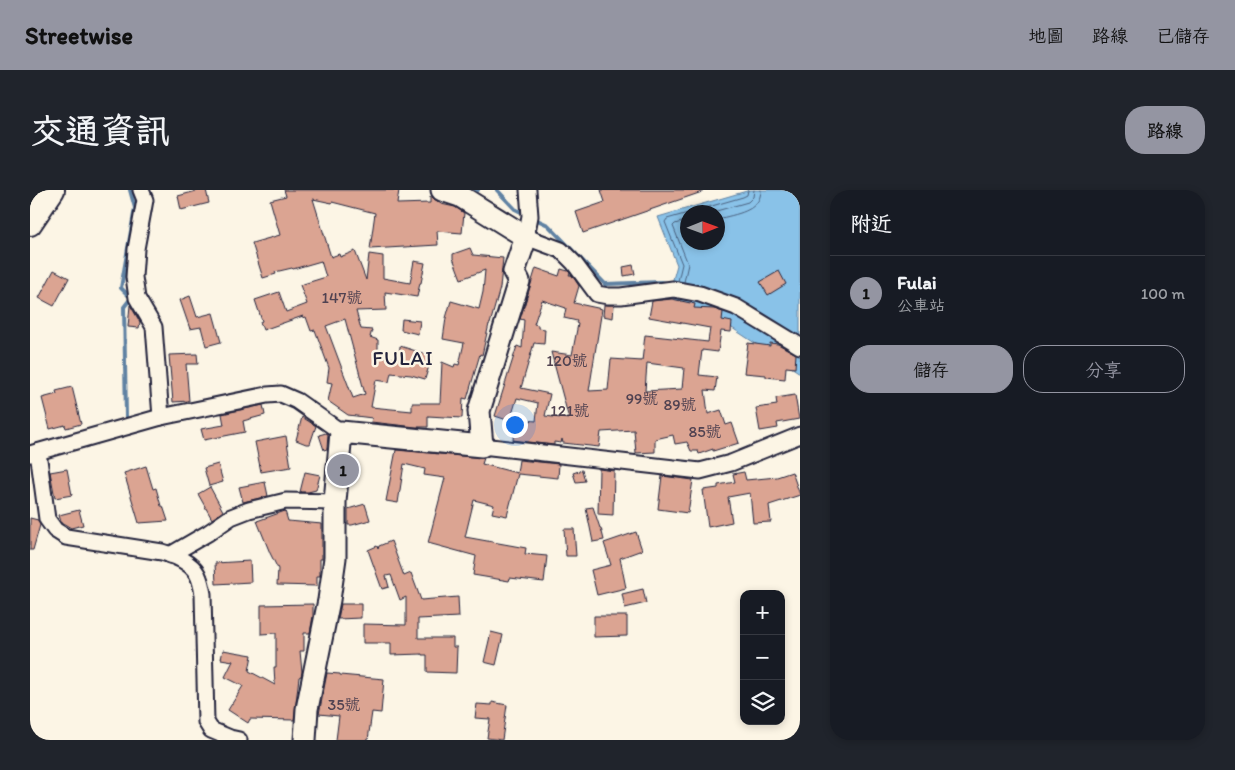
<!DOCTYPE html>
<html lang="zh-TW">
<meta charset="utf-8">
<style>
body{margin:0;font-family:Itim,"LXGW WenKai TC",sans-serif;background:#20242c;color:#f1f3f6}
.controls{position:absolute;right:15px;bottom:15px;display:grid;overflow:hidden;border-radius:10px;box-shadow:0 2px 8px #0003}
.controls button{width:45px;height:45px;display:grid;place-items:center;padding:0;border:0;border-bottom:1px solid #363941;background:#171b24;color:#f1f3f6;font:25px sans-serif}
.compass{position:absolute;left:650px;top:15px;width:45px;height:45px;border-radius:50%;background:#171b24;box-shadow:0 2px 8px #0003;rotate:89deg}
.you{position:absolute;left:484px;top:234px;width:18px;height:18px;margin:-12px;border:4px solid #fff;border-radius:50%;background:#1a73e8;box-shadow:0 0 0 8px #1a73e833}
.badge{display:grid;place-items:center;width:32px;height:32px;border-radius:50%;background:#9495a2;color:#111;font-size:16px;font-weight:700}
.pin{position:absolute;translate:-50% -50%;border:2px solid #fff;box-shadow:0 1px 5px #0006}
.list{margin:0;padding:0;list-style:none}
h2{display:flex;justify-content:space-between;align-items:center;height:65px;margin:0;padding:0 20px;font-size:21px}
h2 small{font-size:16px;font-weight:400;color:#9ea1a6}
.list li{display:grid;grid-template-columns:32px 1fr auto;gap:15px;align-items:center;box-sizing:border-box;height:75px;padding:0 20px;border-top:1px solid #363941}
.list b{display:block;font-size:19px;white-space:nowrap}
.list p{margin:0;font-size:16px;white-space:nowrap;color:#9ea1a6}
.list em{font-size:16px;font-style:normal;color:#9ea1a6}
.actions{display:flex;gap:10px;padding:15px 20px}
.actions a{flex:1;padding:11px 0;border:1px solid #9495a2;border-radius:20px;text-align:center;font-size:18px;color:#9495a2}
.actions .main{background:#9495a2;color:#111}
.icon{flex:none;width:28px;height:28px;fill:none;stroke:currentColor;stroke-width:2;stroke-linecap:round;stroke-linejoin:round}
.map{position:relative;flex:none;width:770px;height:550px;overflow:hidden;border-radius:20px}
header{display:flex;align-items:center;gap:30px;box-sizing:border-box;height:70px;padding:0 25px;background:#9495a2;color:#111}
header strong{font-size:24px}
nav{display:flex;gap:28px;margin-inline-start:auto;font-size:18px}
.intro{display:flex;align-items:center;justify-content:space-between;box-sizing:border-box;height:120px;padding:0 30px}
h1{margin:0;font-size:35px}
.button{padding:12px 22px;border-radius:20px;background:#9495a2;color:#111;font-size:18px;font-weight:700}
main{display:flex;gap:30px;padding:0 30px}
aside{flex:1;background:#171b24;border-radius:20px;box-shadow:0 2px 8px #0003}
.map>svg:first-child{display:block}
.water{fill:#89c2e8;stroke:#6082a3;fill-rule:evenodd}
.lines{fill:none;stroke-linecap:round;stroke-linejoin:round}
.shore{stroke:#4b6280;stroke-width:1}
.stream{stroke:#6082a3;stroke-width:4}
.building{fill:#dba492;stroke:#22223b;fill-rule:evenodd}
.street-casing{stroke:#22223b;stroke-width:19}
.secondary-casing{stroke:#22223b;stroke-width:25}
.primary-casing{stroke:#22223b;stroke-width:26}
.street{stroke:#fcf5e5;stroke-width:15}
.secondary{stroke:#fcf5e5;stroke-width:21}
.primary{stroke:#fcf5e5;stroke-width:22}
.labels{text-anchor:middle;stroke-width:5;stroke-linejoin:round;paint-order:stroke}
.number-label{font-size:16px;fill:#504251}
.quarter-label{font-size:21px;letter-spacing:1px;fill:#22223b;stroke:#fcf5e5}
</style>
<header>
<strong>Streetwise</strong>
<nav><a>地圖</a><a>路線</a><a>已儲存</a></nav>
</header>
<div class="intro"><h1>交通資訊</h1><a class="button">路線</a></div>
<main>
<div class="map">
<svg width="770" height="550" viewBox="0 0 770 550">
<rect width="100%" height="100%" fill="#fcf5e5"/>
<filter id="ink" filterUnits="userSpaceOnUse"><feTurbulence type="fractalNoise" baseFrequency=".02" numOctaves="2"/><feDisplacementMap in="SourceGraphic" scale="10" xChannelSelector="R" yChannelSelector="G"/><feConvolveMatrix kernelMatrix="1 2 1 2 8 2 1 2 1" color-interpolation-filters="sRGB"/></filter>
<g filter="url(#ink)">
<path class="water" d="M720 0H770V183L696 134 635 118 647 75 628 27ZM658 22H688V52H658Z"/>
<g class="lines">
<g class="shore">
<path d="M661 22 713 7 717 5 718 0"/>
<path d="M683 22 718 12 723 7 724 0"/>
<path d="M688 29C705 24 731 22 731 0"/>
<path d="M648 91 652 74 635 32 637 29 658 23"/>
<path d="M654 92 658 74 643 36 645 34 658 30"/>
</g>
<g class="stream">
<path d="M467 0 485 19 495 24"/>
<path d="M440 3 448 0"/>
<path d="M503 28 518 35 575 94 631 92 637 93"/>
<path d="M96 227 94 117 101 108 91 98 105 18 100 0"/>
</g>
</g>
<g class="building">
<path d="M170 0H176L179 13 151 20 148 6Z"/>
<path d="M254 0H369L367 14 400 13V7H402L411 14 425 17 434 23 432 43 407 41 408 55 340 59 345 23 302 12V13L283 9 301 67 309 64 310 67 325 61 336 90 339 64 353 66V88L380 93 384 71 395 73 391 93H390L387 107 355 102 356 120 326 121 331 139 342 140 340 147 348 150V166L369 169 370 156 402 166 395 189 381 185 361 183 359 192 346 190 341 217 382 221V213H410L412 172 424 177 425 174 429 175 434 153 413 149 416 128 421 111 449 119 453 102 455 80 431 89 423 68V64L440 58 443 65 473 68 470 98 460 134H459L452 165 450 164 437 209 433 208 432 228 398 226V237H386L341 232 342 228 318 225 298 211 302 193 297 192 299 178 285 140 281 141 276 127 273 128V126L233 140 230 132 232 131 225 110 249 102 256 122 277 114 270 95 296 87 291 71 263 79 262 78 245 82 246 84 233 88 222 53 250 45 240 10 256 6ZM315 129 335 204 323 208 296 136Z"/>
<path d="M571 0H672V2L553 43 546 22 575 12Z"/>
<path d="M603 75 605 84 594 86 593 77Z"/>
<path d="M506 78 529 86 531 79 538 81 540 83 539 85H542L549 96 544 113 572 119 559 201 578 200 581 169 612 171 615 145 678 152 680 138 619 127 622 111 642 109 665 114 664 118 684 119 693 122 692 130 702 132 701 142 691 141 688 162 672 160 669 185 687 187 685 201 675 200 678 224 691 220 696 235 702 233 709 253 683 261V259L669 264 668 261H661L657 252 645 254 643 245 625 249V262L606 263 604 240 571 242 569 257 533 253 532 249 531 253 524 252V255L483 250 485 229 506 231 508 213 487 208 480 231 465 226 487 156 492 158 494 130 490 129ZM512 110 536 118 534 128 547 131 546 133 548 134 542 165 521 162 539 229 515 226 520 204 491 198 504 153 514 154 515 139 508 138V135L504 134ZM617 173 654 178 652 199 615 201Z"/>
<path d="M24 80 39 88 24 116 9 108Z"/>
<path d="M749 81 756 94 738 105 730 92Z"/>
<path d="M160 106 167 127 183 123 191 152 176 156 171 137 160 139 150 110Z"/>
<path d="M100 115 110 132 109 138 98 137Z"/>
<path d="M574 115H584L583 128 573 126Z"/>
<path d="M372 129 390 131 388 144 371 140Z"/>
<path d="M718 153 740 156V153L748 154 766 164 765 178 756 177 755 189 736 187V185L714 183Z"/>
<path d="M167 164 168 174H156L159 211 143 212 139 165Z"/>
<path d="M42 197 51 234 36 238 35 235 20 239 12 208 27 204 26 201Z"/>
<path d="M765 205 769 229 747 233 748 238 730 241 726 218 747 215 746 208Z"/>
<path d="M233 215 235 225 213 231 215 242 174 250 171 239 194 235 192 224Z"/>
<path d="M272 227 286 236 280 254H276L266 250Z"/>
<path d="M296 243 298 244 297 259 294 260 289 245Z"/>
<path d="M256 246 261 277 231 282 225 252Z"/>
<path d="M366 260 454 268 452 274 487 283 489 270 529 274 528 288 488 284 477 326 462 323 464 315 444 310 435 347 496 358 495 364 517 366 514 392 480 388 479 391 443 385 446 366 398 353 415 288 394 285 395 279 374 274 368 313 356 311Z"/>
<path d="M188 274 193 292 179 296 174 278Z"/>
<path d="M116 276 123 299 126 298 131 316H133L138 331 109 333 94 283Z"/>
<path d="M37 279 42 305 25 308 20 282Z"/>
<path d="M569 279 584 281 583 325 568 324Z"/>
<path d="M552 280 555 291 546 292 543 283Z"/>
<path d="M275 282 290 285 286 300 278 302H270Z"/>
<path d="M714 282 716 290 747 287 762 282 770 305 739 315 741 332 723 333 720 303 698 307 702 332 678 337 673 300 688 298V295L705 292 703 284Z"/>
<path d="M632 286 663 290 658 323 628 319Z"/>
<path d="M235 292 238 306 213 312 209 297Z"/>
<path d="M180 297 193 321 182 329 168 304Z"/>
<path d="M335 314 340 330 322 335H318V319Z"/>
<path d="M563 317 570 338H571L574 350 563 352 556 318Z"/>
<path d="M49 320 53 335 41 338 31 332 29 325Z"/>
<path d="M255 321 258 331 292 334V369H290V386H287V396L247 395 248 379 240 363 227 331Z"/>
<path d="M0 328 8 330 10 335 3 360H0Z"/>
<path d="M534 339H544L546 366H536Z"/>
<path d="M606 342 612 360 590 368 596 398 567 405 561 380 581 375 574 353Z"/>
<path d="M361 351 374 386 381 383 391 410 428 407 429 427 388 429V448H423V457H427L426 483 397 482V465H392V464L361 465V453H333V434L376 435V407L370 410 361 385 356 386 359 397 352 399 338 360 347 356 348 359 349 356Z"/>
<path d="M220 371 221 392 186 394 185 373Z"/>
<path d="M613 399 616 413 595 418 592 404Z"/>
<path d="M283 414V426L280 443H274V461H270L272 482 271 486 269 487 264 530 220 529 218 533 198 520 213 496 195 487 203 471 191 469 193 460 222 465 219 481 245 495 244 477H246V443L231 444V415Z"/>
<path d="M311 414H331V428L308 429Z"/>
<path d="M564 426H597V446L564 447Z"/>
<path d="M461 442 473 445 466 475 454 472Z"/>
<path d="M297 483 310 484V485L354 489 351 523 342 522 338 550H306L309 526 289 524Z"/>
<path d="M462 512 477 515 472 550 457 548 460 529 445 528 447 514 462 515Z"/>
</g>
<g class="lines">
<defs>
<g id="street">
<path d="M111 0 115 10 106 59 104 87 107 108 124 137 131 227"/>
<path d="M498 0 500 26 496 47 531 60 544 73 567 104 578 106H591L643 99 670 104 706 117 770 156"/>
<path d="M452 256 670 281 701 273 770 245"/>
<path d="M8 262 17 329 25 340 36 347 132 362C146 366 164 373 169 388 171 393 172 399 173 404L176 532 181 540 200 548 209 550"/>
<path d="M0 264 131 227 237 205 251 204 267 211 311 242"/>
<path d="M140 365 178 343 201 327 219 320 256 311 305 312"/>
</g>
<path id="secondary" d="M275 550 277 519 299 410 305 368V312L311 242 452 256 449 221 489 91 484 82 496 47 430 6 412 0"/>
<path id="primary" d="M0 34 23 0"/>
</defs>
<use href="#street" class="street-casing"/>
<use href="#secondary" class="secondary-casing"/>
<use href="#primary" class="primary-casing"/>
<use href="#street" class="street"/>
<use href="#secondary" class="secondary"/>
<use href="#primary" class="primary"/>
</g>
</g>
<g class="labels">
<g class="number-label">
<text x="312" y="113">147號</text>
<text x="537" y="176">120號</text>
<text x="612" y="214">99號</text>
<text x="650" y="220">89號</text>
<text x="540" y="226">121號</text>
<text x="675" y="247">85號</text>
<text x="314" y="520">35號</text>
</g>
<g class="quarter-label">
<text x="373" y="175">FULAI</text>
</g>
</g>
</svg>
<div class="controls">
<button>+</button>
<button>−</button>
<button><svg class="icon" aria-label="layers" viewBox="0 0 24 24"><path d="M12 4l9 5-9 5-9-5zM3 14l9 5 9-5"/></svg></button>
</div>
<svg class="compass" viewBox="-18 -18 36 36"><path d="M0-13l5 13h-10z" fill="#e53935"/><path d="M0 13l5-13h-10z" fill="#9ea1a6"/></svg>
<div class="you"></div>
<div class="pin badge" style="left:313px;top:280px">1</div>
</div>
<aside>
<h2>附近<small></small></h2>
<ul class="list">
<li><span class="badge">1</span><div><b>Fulai</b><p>公車站</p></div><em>100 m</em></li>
</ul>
<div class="actions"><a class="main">儲存</a><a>分享</a></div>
</aside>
</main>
